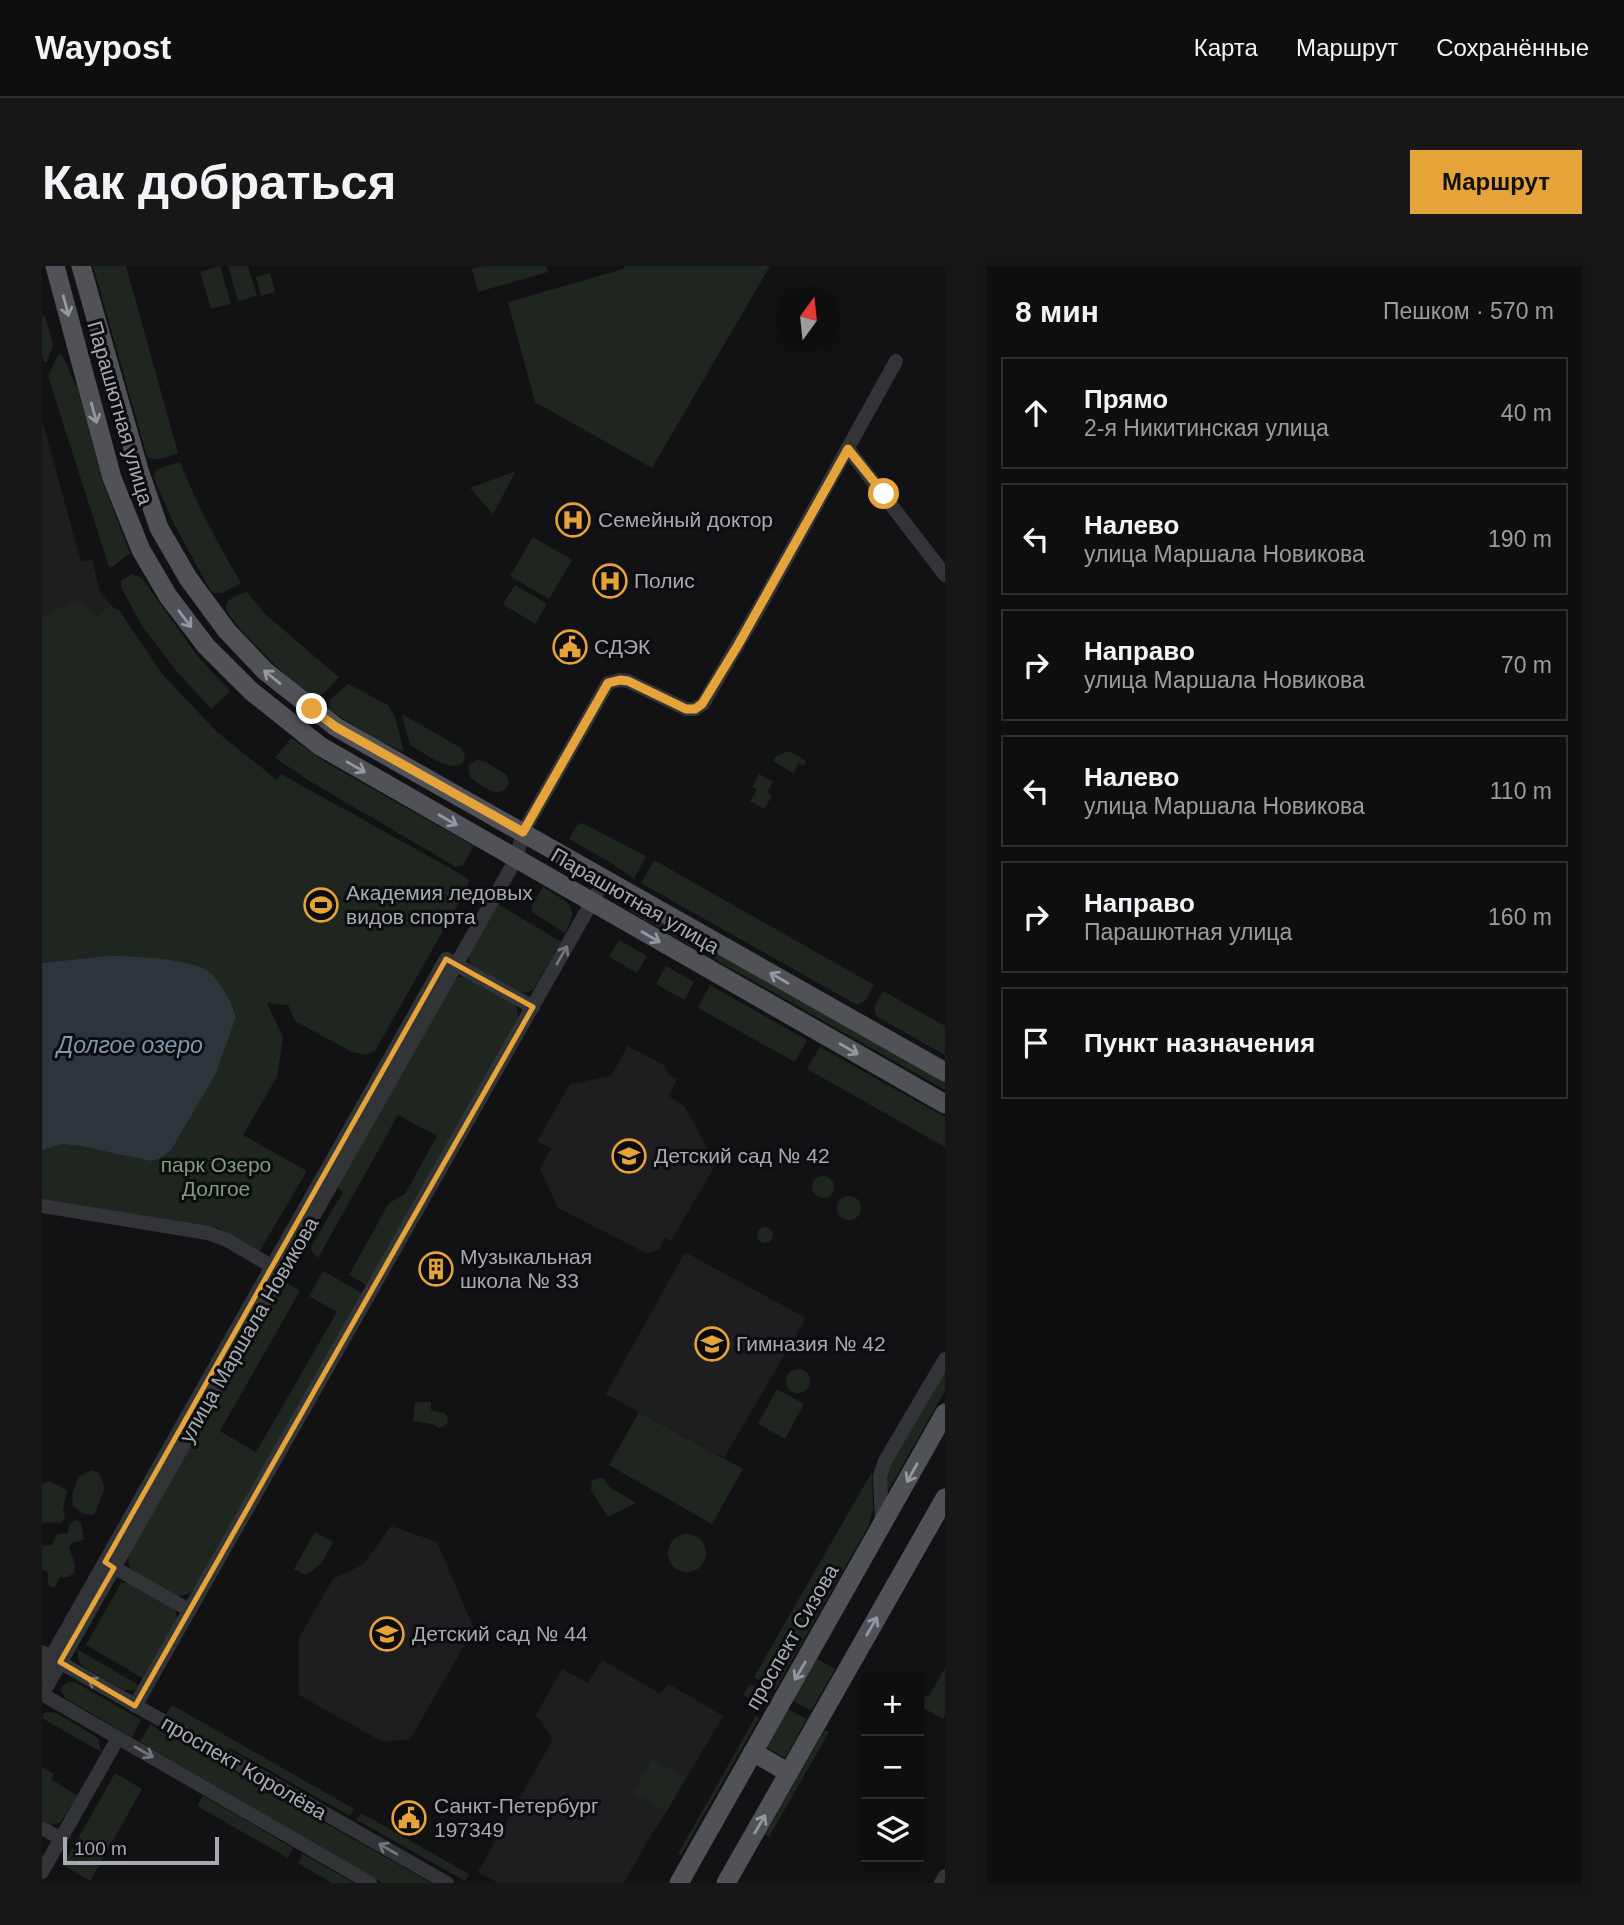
<!DOCTYPE html>
<html lang="ru">
<meta charset="utf-8">
<style>
body{margin:0;font-family:Arial,sans-serif;background:#171718;color:#f1f3f6}
.controls{position:absolute;right:21px;bottom:21px;display:grid;overflow:hidden;border-radius:0px;box-shadow:0 4px 10px #0003}
.controls button{width:63px;height:63px;display:grid;place-items:center;padding:0;border:0;border-bottom:2px solid #2e2e2f;background:#0e0e0f;color:#f1f3f6;font:35px sans-serif}
.compass{position:absolute;left:735px;top:21px;width:63px;height:63px;border-radius:50%;background:#0e0e0f;box-shadow:0 4px 10px #0003;rotate:15deg}
.scale{position:absolute;left:21px;bottom:18px;width:156px;box-sizing:border-box;padding-left:7px;border:4px solid #a5aab3;border-top:0;font-size:19px;line-height:24px;white-space:nowrap;color:#a5aab3;-webkit-text-stroke:5px #0d0d0f;paint-order:stroke}
.stop{position:absolute;width:21px;height:21px;margin:-16px;border:5px solid #e5a339;border-radius:50%;background:#fff}
.stop.end{background:#e5a339;border-color:#fff;box-shadow:0 2px 7px #0008}
.list{margin:0;padding:0;list-style:none}
h2{display:flex;justify-content:space-between;align-items:center;height:91px;margin:0;padding:0 28px;font-size:30px}
h2 small{font-size:23px;font-weight:400;color:#9b9c9e}
.list li{display:grid;grid-template-columns:46px 1fr auto;gap:21px;align-items:center;box-sizing:border-box;height:112px;margin:0 14px 14px;padding:0 14px;border:2px solid #2e2e2f;border-radius:0px}
.list b{display:block;font-size:26px;white-space:nowrap}
.list p{margin:0;font-size:23px;white-space:nowrap;color:#9b9c9e}
.list em{font-size:23px;font-style:normal;color:#9b9c9e}
.icon{flex:none;width:38px;height:38px;fill:none;stroke:currentColor;stroke-width:2;stroke-linecap:round;stroke-linejoin:round}
.map{position:relative;flex:none;width:903px;height:1617px;overflow:hidden;border-radius:0px}
header{display:flex;align-items:center;gap:42px;box-sizing:border-box;height:98px;padding:0 35px;background:#0e0e0f;border-bottom:2px solid #2e2e2f}
header strong{font-size:33px}
nav{display:flex;gap:38px;margin-inline-start:auto;font-size:24px}
.intro{display:flex;align-items:center;justify-content:space-between;box-sizing:border-box;height:168px;padding:0 42px}
h1{margin:0;font-size:49px}
.button{padding:18px 32px;border-radius:0px;background:#e5a339;color:#111;font-size:24px;font-weight:700}
main{display:flex;gap:42px;padding:0 42px}
aside{flex:1;background:#0e0e0f;border-radius:0px;box-shadow:0 4px 10px #0003}
.map>svg:first-child{display:block}
.built{fill:#1e1e21}
.green{fill:#1f261f}
.water{fill:#2c353b}
.lines{fill:none;stroke-linecap:round;stroke-linejoin:round}
.minor{stroke:#333438;stroke-width:14}
.major{stroke:#505257;stroke-width:19}
.oneway{stroke:#9498a1}
.oneway2{stroke:#72757c}
.route{stroke:#e5a339;stroke-width:9}
.marked{fill:none;stroke:#e5a339;stroke-width:5;stroke-linejoin:round}
.labels{text-anchor:middle;stroke-width:6;stroke-linejoin:round;paint-order:stroke}
.street-label{font-size:21px;fill:#a5aab3;stroke:#0d0d0f}
.poi-label{font-size:21px;fill:#a5aab3;stroke:#0d0d0f;text-anchor:start}
.park-label{font-size:21px;fill:#7d9d7d;stroke:#0d0d0f}
.water-label{font-size:23px;font-style:italic;fill:#7d99ac;stroke:#0d0d0f}
</style>
<header>
<strong>Waypost</strong>
<nav><a>Карта</a><a>Маршрут</a><a>Сохранённые</a></nav>
</header>
<div class="intro"><h1>Как добраться</h1><a class="button">Маршрут</a></div>
<main>
<div class="map">
<svg width="903" height="1617" viewBox="0 0 903 1617">
<rect width="100%" height="100%" fill="#121214"/>
<g class="built">
<path d="M0 153 39 296 50 293 58 326 69 339 54 353 39 335 0 351Z"/>
<path d="M586 780 622 799 626 808 635 813 627 830 643 841 674 898 629 975 623 972 617 984 604 987 516 942 498 903 509 883 495 875 528 818 569 810Z"/>
<path d="M643 986 764 1052 682 1192 564 1128Z"/>
<path d="M349 1260 395 1276 432 1363 368 1473 341 1476 257 1429V1372L291 1313 322 1298Z"/>
<path d="M560 1394 617 1427 627 1418 681 1450 624 1547 609 1569 582 1617H456L436 1606 511 1473 494 1449 520 1403 546 1417Z"/>
</g>
<g class="green">
<path d="M51 0H84L136 187C125 191 114 197 105 190Z"/>
<path d="M178 0 189 38 169 43 158 6Z"/>
<path d="M186 0H206L215 30 196 35Z"/>
<path d="M441 0H504L506 6 436 26 430 3Z"/>
<path d="M582 0H728L610 202 493 136 466 36 581 3Z"/>
<path d="M228 7 233 26 219 30 214 11Z"/>
<path d="M0 49 3 50 11 79 5 96H2L0 89Z"/>
<path d="M17 87 21 91 36 124 61 217 88 287 71 300 67 301 6 110Z"/>
<path d="M138 196C155 239 176 278 199 317L180 327H171L166 320 131 256 111 210 115 203Z"/>
<path d="M474 205 451 248 428 222Z"/>
<path d="M491 271 530 294 507 333 468 310Z"/>
<path d="M90 308 100 312 156 391 188 425 169 443 132 402 100 360 79 321V315Z"/>
<path d="M473 319 505 338 493 358 461 338Z"/>
<path d="M205 326 224 349 297 411C291 417 281 432 271 430 259 427 183 352 184 341 184 332 198 329 205 326Z"/>
<path d="M36 334 39 335 54 352 69 339 74 344H77L121 409 175 466 235 514 239 508 424 611 427 615 425 622 333 785 324 789 310 786 253 755 246 739 225 737 241 771 235 811 201 869 265 905 217 986 176 962 0 933V884L20 878 38 880 108 895 174 807 194 751 192 743 171 711 64 690 0 697V351Z"/>
<path d="M306 418 346 439 353 451 362 486 335 474 286 443 288 434Z"/>
<path d="M360 448 419 482C422 487 425 492 420 497 410 508 379 485 368 479Z"/>
<path d="M249 472 283 496 432 580 421 599 414 601 271 517 233 492Z"/>
<path d="M747 485 764 495 762 500 757 497 751 507 731 495 734 490Z"/>
<path d="M435 494 442 495 465 509 467 517C459 536 439 520 428 511L426 500Z"/>
<path d="M717 508 731 516 725 526 730 530 722 543 708 535 715 524 710 521Z"/>
<path d="M540 557 604 590 592 613 569 597 527 573 535 559Z"/>
<path d="M612 594 832 719 823 735 815 739 599 617Z"/>
<path d="M501 621C524 636 540 638 523 667L490 646V639Z"/>
<path d="M456 638 519 676 491 724 483 727 478 726 433 701 429 698 426 691Z"/>
<path d="M589 638 903 816V824L586 644Z"/>
<path d="M577 674 605 690 595 707 567 691Z"/>
<path d="M624 700 652 716 642 734 614 718Z"/>
<path d="M417 711H423L471 737 475 742 476 753 325 1019 307 1009 347 937 363 928 395 870 356 849 276 992 270 986 269 981 301 926 294 921 413 713Z"/>
<path d="M668 719 765 774 753 796 656 742Z"/>
<path d="M841 725 903 760V789L834 750 832 741Z"/>
<path d="M778 781 903 851V881L765 803Z"/>
<circle cx="781" cy="921" r="11"/>
<circle cx="807" cy="942" r="12"/>
<circle cx="723" cy="969" r="8"/>
<path d="M281 1005 320 1027 150 1326 140 1330 134 1329 92 1305C86 1299 86 1296 87 1288L243 1016 258 1025 178 1165 214 1186 295 1046 267 1030Z"/>
<path d="M903 1100V1125L844 1228 843 1208Z"/>
<circle cx="756" cy="1115" r="12"/>
<path d="M735 1123 762 1138 743 1173 716 1158Z"/>
<path d="M373 1136H389V1144L402 1147 406 1151 405 1158 397 1162 390 1158 371 1155Z"/>
<path d="M597 1146 701 1203 670 1258 567 1199Z"/>
<path d="M50 1204 57 1207 63 1222 53 1247 50 1249 42 1248 31 1240 30 1228 37 1210Z"/>
<path d="M830 1206 831 1244 826 1261 733 1424 712 1411Z"/>
<path d="M555 1212H561L567 1221 594 1237 566 1251 549 1224 550 1215Z"/>
<path d="M7 1215 25 1224 21 1244 23 1252 18 1257 2 1256 0 1259V1218Z"/>
<path d="M32 1254 39 1256 42 1274 30 1277 27 1281 33 1299 32 1307 26 1311H18L13 1321H9L6 1318V1307L0 1303V1280L10 1279 15 1268 26 1267 27 1260Z"/>
<path d="M273 1266 291 1276 279 1298 263 1309 252 1303Z"/>
<circle cx="645" cy="1287" r="19"/>
<path d="M79 1317H88L133 1343 135 1355 102 1413 44 1379Z"/>
<path d="M35 1383 98 1420 94 1424H82L42 1401 37 1396Z"/>
<path d="M774 1392 793 1403 769 1445 750 1434Z"/>
<path d="M903 1402V1448L901 1453 878 1440 884 1429 887 1430Z"/>
<path d="M33 1416 99 1454 90 1471 23 1432 19 1424C22 1417 26 1415 33 1416Z"/>
<path d="M708 1418 729 1430 722 1437 712 1435 701 1429Z"/>
<path d="M130 1439 312 1543 308 1550 188 1482 187 1484 124 1448Z"/>
<path d="M745 1443 765 1453 743 1492 724 1481Z"/>
<path d="M8 1446 14 1447 53 1470 57 1474 59 1486 0 1452 2 1447Z"/>
<path d="M714 1450 717 1452 639 1589 636 1588Z"/>
<path d="M108 1458 389 1617H341L98 1476Z"/>
<path d="M783 1464 787 1466 727 1571 723 1569Z"/>
<path d="M610 1493 643 1511 624 1546 591 1527Z"/>
<path d="M0 1501 12 1508 9 1513 36 1530 18 1557 7 1558 0 1554Z"/>
<path d="M73 1507 100 1523 48 1615 21 1599Z"/>
<path d="M161 1530 251 1582 246 1592 155 1540Z"/>
<path d="M319 1547 427 1608 423 1615 315 1554Z"/>
<path d="M261 1588 312 1617H290L256 1597Z"/>
</g>
<path class="water" d="M64 690C89 690 145 692 166 705 177 712 191 739 194 751L174 807 129 884 117 893 108 895 38 880 20 878 0 884V697Z"/>
<g class="lines">
<g class="minor">
<path d="M806 183 903 309"/>
<path d="M0 940 166 967 185 974 236 1004"/>
<path d="M840 1256 838 1210 843 1195 903 1093"/>
<path d="M66 1298 147 1344"/>
<path d="M0 1386 405 1617"/>
<path d="M0 1407 404 693 491 741"/>
<path d="M0 1428 328 1617"/>
<path d="M0 1429 474 593 481 566 566 417 578 414 586 415 644 443H653L661 438 720 337 854 95"/>
<path d="M93 1440 563 613"/>
<path d="M0 1562 19 1573"/>
<path d="M0 1606 76 1472"/>
<path d="M899 1617 903 1610"/>
</g>
<g class="major">
<path d="M13 0 70 212 99 284 126 330 164 380 209 425 278 480 903 838"/>
<path d="M39 0 97 204 117 262 146 312 185 365 223 405 294 461 903 806"/>
<path d="M711 1486 747 1507"/>
<path d="M637 1617 903 1147"/>
<path d="M684 1617 903 1232"/>
</g>
</g>
<defs><path id="oneway-shaft" d="M-6 0H5M1.5-3L5.5 0L1.5 3" fill="none" stroke-width="1.6" stroke-linecap="round" stroke-linejoin="round" transform="scale(1.75)"/></defs>
<g class="oneway">
<use href="#oneway-shaft" transform="translate(24 40) rotate(75)"/>
<use href="#oneway-shaft" transform="translate(52 147) rotate(75)"/>
<use href="#oneway-shaft" transform="translate(143 353) rotate(53)"/>
<use href="#oneway-shaft" transform="translate(230 411) rotate(-141)"/>
<use href="#oneway-shaft" transform="translate(314 501) rotate(30)"/>
<use href="#oneway-shaft" transform="translate(406 554) rotate(30)"/>
<use href="#oneway-shaft" transform="translate(609 671) rotate(30)"/>
<use href="#oneway-shaft" transform="translate(737 712) rotate(-150)"/>
<use href="#oneway-shaft" transform="translate(807 783) rotate(30)"/>
<use href="#oneway-shaft" transform="translate(870 1207) rotate(119)"/>
<use href="#oneway-shaft" transform="translate(830 1360) rotate(-60)"/>
<use href="#oneway-shaft" transform="translate(758 1405) rotate(120)"/>
<use href="#oneway-shaft" transform="translate(718 1558) rotate(-60)"/>
</g>
<g class="oneway2">
<use href="#oneway-shaft" transform="translate(520 689) rotate(-60)"/>
<use href="#oneway-shaft" transform="translate(55 1418) rotate(-150)"/>
<use href="#oneway-shaft" transform="translate(102 1486) rotate(30)"/>
<use href="#oneway-shaft" transform="translate(346 1583) rotate(-150)"/>
</g>
<g class="lines">
<path class="route" d="M270 443 294 461 481 566 566 417 578 414 586 415 644 443H653L660 438 696 379 806 183 842 228"/>
</g>
<path class="marked" d="M404 693 491 741 93 1440 18 1396 72 1302 63 1296Z"/>
<defs>
<symbol id="hospital-ring" viewBox="-11 -11 22 22"><circle r="9.5" fill="#0d0d0f" stroke="#e5a339" stroke-width="1.5"/><path d="M-5-5h3v3.5h4V-5h3V5h-3V1.5h-4V5h-3Z" fill="#e5a339"/></symbol>
<symbol id="civic-ring" viewBox="-11 -11 22 22"><circle r="9.5" fill="#0d0d0f" stroke="#e5a339" stroke-width="1.5"/><path d="M-.6-6.5H3V-4.5H.6V-3L4-1V1h2V6H-6V1h2V-1L-.6-3ZM-1.2 2.5V6h2.4V2.5Z" fill="#e5a339"/></symbol>
<symbol id="stadium-ring" viewBox="-11 -11 22 22"><circle r="9.5" fill="#0d0d0f" stroke="#e5a339" stroke-width="1.5"/><path d="M0-5a6.5 5 0 1 0 0 10a6.5 5 0 1 0 0-10ZM-3.5-1.8h7v3.6h-7Z" fill="#e5a339"/></symbol>
<symbol id="school-ring" viewBox="-11 -11 22 22"><circle r="9.5" fill="#0d0d0f" stroke="#e5a339" stroke-width="1.5"/><path d="M0-5L7-2L0 1L-7-2ZM-4 1L0 2.5L4 1V4Q0 6-4 4Z" fill="#e5a339"/></symbol>
<symbol id="building-ring" viewBox="-11 -11 22 22"><circle r="9.5" fill="#0d0d0f" stroke="#e5a339" stroke-width="1.5"/><path d="M-4-6H4V6H1V3H-1V6H-4ZM-2.5-4.3h1.7v1.8h-1.7ZM.8-4.3h1.7v1.8H.8ZM-2.5-1h1.7V.8h-1.7ZM.8-1h1.7V.8H.8Z" fill="#e5a339"/></symbol>
</defs>
<g fill-rule="evenodd">
<use href="#hospital-ring" x="512" y="235" width="38" height="38"/>
<use href="#hospital-ring" x="549" y="296" width="38" height="38"/>
<use href="#civic-ring" x="509" y="362" width="38" height="38"/>
<use href="#stadium-ring" x="260" y="620" width="38" height="38"/>
<use href="#school-ring" x="568" y="871" width="38" height="38"/>
<use href="#building-ring" x="375" y="984" width="38" height="38"/>
<use href="#school-ring" x="651" y="1059" width="38" height="38"/>
<use href="#school-ring" x="326" y="1349" width="38" height="38"/>
<use href="#civic-ring" x="348" y="1533" width="38" height="38"/>
</g>
<g class="labels">
<g class="street-label">
<text transform="translate(78 147) rotate(74)" y="7">Парашютная улица</text>
<text transform="translate(593 635) rotate(30)" y="7">Парашютная улица</text>
<text transform="translate(207 1064) rotate(-60)" y="7">улица Маршала Новикова</text>
<text transform="translate(750 1371) rotate(-60)" y="7">проспект Сизова</text>
<text transform="translate(202 1502) rotate(30)" y="7">проспект Королёва</text>
</g>
<g class="poi-label">
<text x="556" y="261">Семейный доктор</text>
<text x="592" y="322">Полис</text>
<text x="552" y="388">СДЭК</text>
<text x="304" y="634">Академия ледовых<tspan x="304" dy="24">видов спорта</tspan></text>
<text x="612" y="897">Детский сад № 42</text>
<text x="418" y="998">Музыкальная<tspan x="418" dy="24">школа № 33</tspan></text>
<text x="694" y="1085">Гимназия № 42</text>
<text x="370" y="1375">Детский сад № 44</text>
<text x="392" y="1547">Санкт-Петербург<tspan x="392" dy="24">197349</tspan></text>
</g>
<g class="park-label">
<text x="174" y="906">парк Озеро<tspan x="174" dy="24">Долгое</tspan></text>
</g>
<g class="water-label">
<text x="88" y="787">Долгое озеро</text>
</g>
</g>
</svg>
<div class="controls">
<button>+</button>
<button>−</button>
<button><svg class="icon" aria-label="layers" viewBox="0 0 24 24"><path d="M12 4l9 5-9 5-9-5zM3 14l9 5 9-5"/></svg></button>
</div>
<svg class="compass" viewBox="-18 -18 36 36"><path d="M0-13l5 13h-10z" fill="#e53935"/><path d="M0 13l5-13h-10z" fill="#9b9c9e"/></svg>
<div class="scale">100 m</div>
<div class="stop" style="left:842px;top:228px"></div>
<div class="stop end" style="left:270px;top:443px"></div>
</div>
<aside>
<h2>8 мин<small>Пешком · 570 m</small></h2>
<ul class="list">
<li><svg class="icon" aria-label="ahead" viewBox="0 0 24 24"><path d="M12 20V5M6 11l6-6 6 6"/></svg><div><b>Прямо</b><p>2-я Никитинская улица</p></div><em>40 m</em></li>
<li><svg class="icon" aria-label="left" viewBox="0 0 24 24"><path d="M17 20v-9H6M10 6l-5 5 5 5"/></svg><div><b>Налево</b><p>улица Маршала Новикова</p></div><em>190 m</em></li>
<li><svg class="icon" aria-label="right" viewBox="0 0 24 24"><path d="M7 20v-9h11M14 6l5 5-5 5"/></svg><div><b>Направо</b><p>улица Маршала Новикова</p></div><em>70 m</em></li>
<li><svg class="icon" aria-label="left" viewBox="0 0 24 24"><path d="M17 20v-9H6M10 6l-5 5 5 5"/></svg><div><b>Налево</b><p>улица Маршала Новикова</p></div><em>110 m</em></li>
<li><svg class="icon" aria-label="right" viewBox="0 0 24 24"><path d="M7 20v-9h11M14 6l5 5-5 5"/></svg><div><b>Направо</b><p>Парашютная улица</p></div><em>160 m</em></li>
<li><svg class="icon" aria-label="arrive" viewBox="0 0 24 24"><path d="M6 21V4h12l-3 4 3 4H6"/></svg><div><b>Пункт назначения</b></div></li>
</ul>
</aside>
</main>
